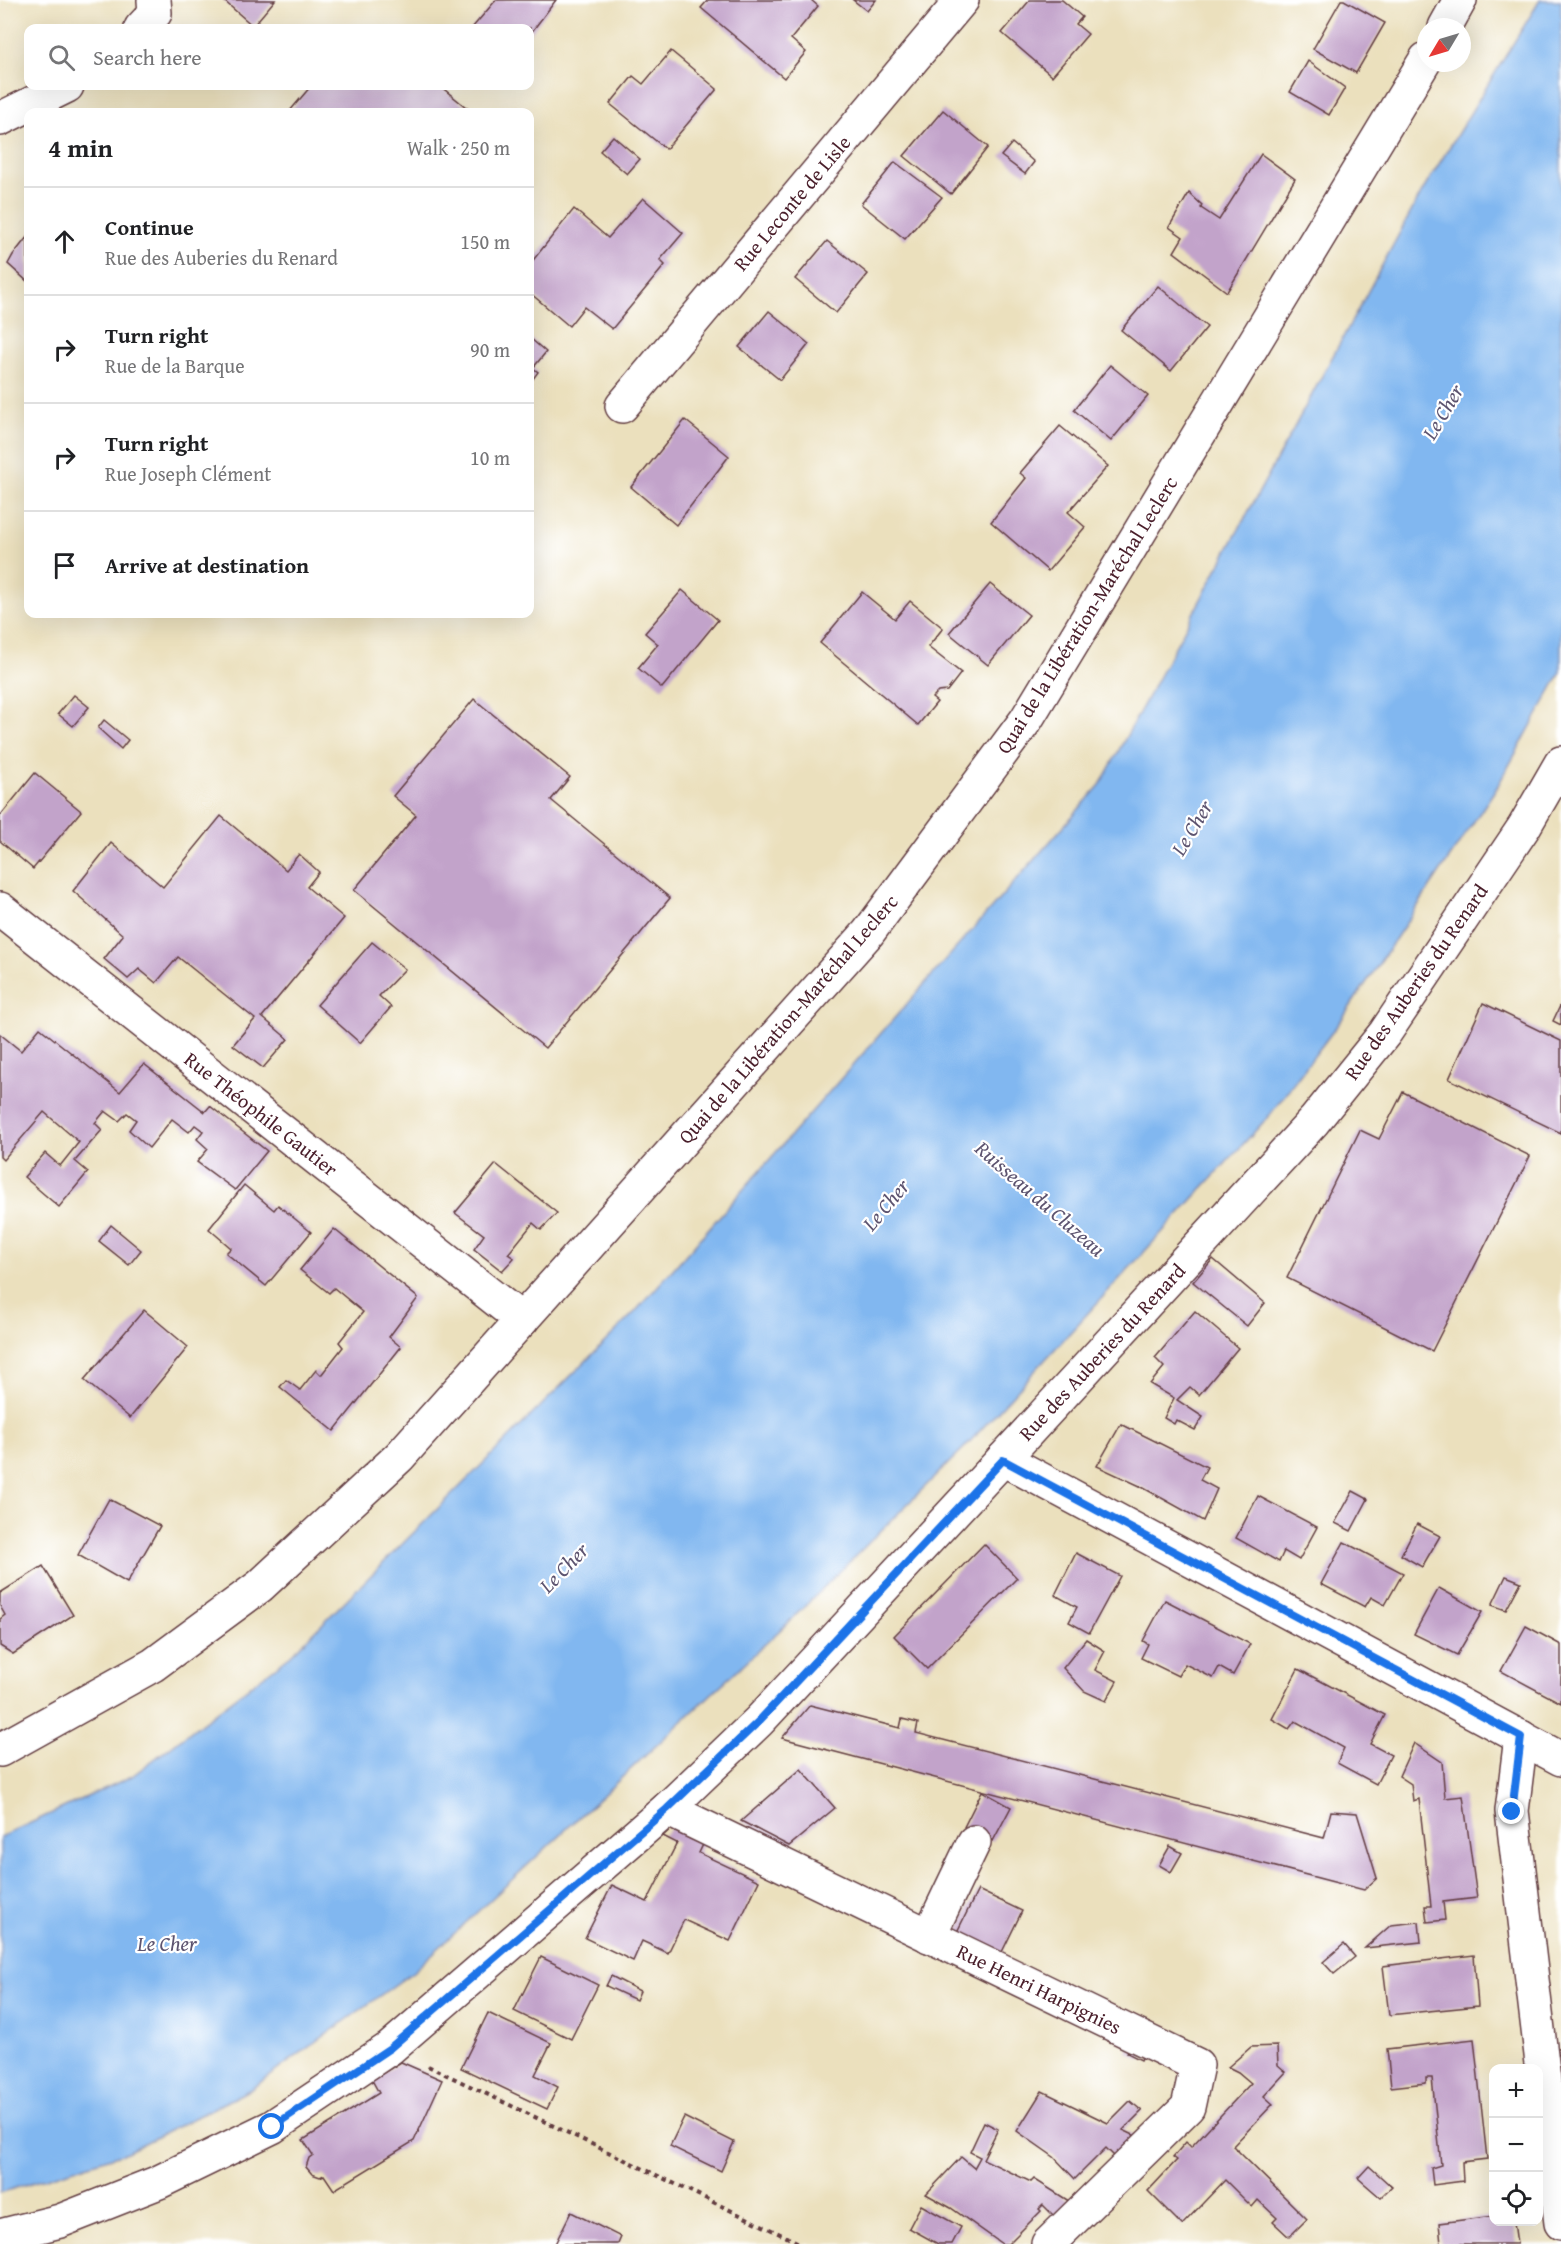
<!DOCTYPE html>
<meta charset="utf-8">
<style>
body{margin:0;font-family:"Gentium Book Plus",serif;background:#f2f2f2;color:#202124}
.controls{position:absolute;right:18px;bottom:18px;display:grid;overflow:hidden;border-radius:12px;box-shadow:0 6px 24px #0002}
.controls button{width:54px;height:54px;display:grid;place-items:center;padding:0;border:0;border-bottom:2px solid #e0e0e0;background:#fff;color:#202124;font:30px sans-serif}
.compass{position:absolute;left:1417px;top:18px;width:54px;height:54px;border-radius:50%;background:#fff;box-shadow:0 6px 24px #0002;rotate:232deg}
.stop{position:absolute;width:18px;height:18px;margin:-14px;border:4px solid #1a73e8;border-radius:50%;background:#fff}
.stop.end{background:#1a73e8;border-color:#fff;box-shadow:0 2px 6px #0008}
.list{margin:0;padding:0;list-style:none}
h2{display:flex;justify-content:space-between;align-items:center;height:78px;margin:0;padding:0 24px;font-size:26px}
h2 small{font-size:20px;font-weight:400;color:#757577}
.list li{display:grid;grid-template-columns:39px 1fr auto;gap:18px;align-items:center;box-sizing:border-box;height:108px;padding:0 24px;border-top:2px solid #e0e0e0}
.list b{display:block;font-size:22px;white-space:nowrap}
.list p{margin:0;font-size:20px;white-space:nowrap;color:#757577}
.list em{font-size:20px;font-style:normal;color:#757577}
.icon{flex:none;width:33px;height:33px;fill:none;stroke:currentColor;stroke-width:2;stroke-linecap:round;stroke-linejoin:round}
.map{position:relative;flex:none;width:1561px;height:2244px;overflow:hidden}
.search{position:absolute;background:#fff;box-shadow:0 6px 24px #0002;left:24px;top:24px;width:510px;height:66px;display:flex;align-items:center;gap:15px;box-sizing:border-box;padding:0 21px;border-radius:12px;color:#757577;font-size:22px}
.panel{position:absolute;background:#fff;box-shadow:0 6px 24px #0002;left:24px;top:108px;width:510px;height:510px;border-radius:12px}
.map>svg:first-child{display:block}
.water{fill:#81b7f0;stroke:#666b8e;stroke-width:1.5}
.building{fill:#c2a3ca}
.lines{fill:none;stroke-linecap:round;stroke-linejoin:round}
.minor-casing{stroke:#623c41;stroke-width:36}
.path{stroke:#623c41;stroke-width:4;stroke-dasharray:4.5 4.5;stroke-linecap:butt}
.minor{stroke:#fff;stroke-width:33}
.route{stroke:#1a73e8;stroke-width:8}
.labels{text-anchor:middle;stroke-width:4.5;stroke-linejoin:round;paint-order:stroke}
.street-label{font-size:20px;fill:#4a1f2b;stroke:#fff}
.water-label{font-size:21px;font-style:italic;fill:#5d5470;stroke:#fff}
</style>
<div class="map">
<svg width="1561" height="2244" viewBox="0 0 1561 2244">
<rect width="100%" height="100%" fill="#fff"/>
<filter id="ink" filterUnits="userSpaceOnUse"><feTurbulence type="fractalNoise" baseFrequency=".0167" numOctaves="2"/><feDisplacementMap in="SourceGraphic" scale="12" xChannelSelector="R" yChannelSelector="G"/><feConvolveMatrix kernelMatrix="1 2 1 2 8 2 1 2 1" color-interpolation-filters="sRGB"/></filter>
<filter id="wash" filterUnits="userSpaceOnUse"><feTurbulence type="fractalNoise" baseFrequency=".008" numOctaves="4" result="noise"/><feDisplacementMap in="SourceGraphic" scale="24" xChannelSelector="R" yChannelSelector="G"/><feGaussianBlur stdDeviation="1.35" result="paint"/><feColorMatrix in="noise" values="0 0 0 0 0 0 0 0 0 0 0 0 0 0 0 0 0 1.4 0 .05"/><feComposite in="paint" operator="in"/></filter>
<g filter="url(#wash)">
<rect width="100%" height="100%" fill="#ebe0bd"/>
<path class="water" d="M1540 0H1561V672L1497 787 1342 1019 1269 1116 965 1447 793 1618 414 1971 251 2089 127 2152 0 2193V1837L132 1776 291 1655 635 1312 1100 785 1423 190Z"/>
<g id="blocks">
<g class="building">
<path d="M223 0H275L253 26Z"/>
<path d="M496 0H556L530 34V28H472Z"/>
<path d="M708 0H811L818 6 791 39 806 52 784 78 701 8Z"/>
<path d="M853 0H876L867 11Z"/>
<path d="M1030 0H1062L1082 17 1076 24 1088 34 1052 76 1002 33Z"/>
<path d="M1341 0H1344L1385 23 1356 73 1313 49Z"/>
<path d="M671 51 717 89 666 149 610 104 633 76 643 84Z"/>
<path d="M1308 61 1345 88 1329 115 1290 92Z"/>
<path d="M311 86H440L467 108 464 112H289Z"/>
<path d="M943 110 988 147 951 194 904 156Z"/>
<path d="M613 136 640 159 627 174 600 151Z"/>
<path d="M1012 143 1034 162 1025 174 1001 156Z"/>
<path d="M1261 154 1295 179 1227 292 1174 252 1183 237 1169 227 1189 193 1202 205 1201 208 1219 220Z"/>
<path d="M895 162 942 197 905 239 861 204Z"/>
<path d="M643 198 683 233 660 260 665 265 612 329 584 307 569 326 530 293V264L574 209 608 238Z"/>
<path d="M28 236V282L8 264 13 255Z"/>
<path d="M827 241 868 274 836 313 795 279Z"/>
<path d="M1158 286 1207 327 1171 371 1121 330Z"/>
<path d="M769 311 809 344 780 380 739 347Z"/>
<path d="M530 338 546 352 533 368 538 372 530 383Z"/>
<path d="M1110 365 1148 396 1111 441 1074 410Z"/>
<path d="M685 420 729 456 676 525 631 487Z"/>
<path d="M1060 426 1108 466 1068 512 1085 527 1048 571 991 522 1026 478 1020 473Z"/>
<path d="M990 584 1029 615 988 665 949 633Z"/>
<path d="M682 590 718 620 662 688 638 668 658 644 645 633Z"/>
<path d="M862 592 895 619 910 601 943 628 928 647 961 673 947 691 938 692 932 698 937 702 918 725 820 643Z"/>
<path d="M74 695 89 707 73 726 58 714Z"/>
<path d="M474 699 570 777 551 800 670 898 545 1048 354 890 416 815 393 796Z"/>
<path d="M104 720 128 740 121 749 98 728Z"/>
<path d="M35 773 81 811 33 869 0 841V816Z"/>
<path d="M221 816 286 870 299 854 319 872 307 887 344 918 262 1017 288 1039 263 1068 233 1045 255 1019 178 957 156 983 139 969 128 979 104 959 123 935 73 891 111 843 163 887Z"/>
<path d="M372 942 405 969 379 996 391 1007 360 1043 317 1005Z"/>
<path d="M1483 1003 1561 1041V1133L1449 1079Z"/>
<path d="M1561 1004V1025L1553 1021Z"/>
<path d="M40 1028 120 1092 144 1064 205 1112 210 1106 267 1151 235 1190 197 1162 208 1149 197 1139 203 1131 195 1125 189 1132 172 1119 149 1148 129 1130 136 1120 127 1113 119 1121 105 1111 95 1123 102 1130 75 1161 88 1172 59 1207 24 1177 45 1153 60 1166 79 1142 44 1112 3 1160 0 1157V1034L21 1051Z"/>
<path d="M1403 1092 1530 1156 1432 1351 1287 1278 1360 1130 1379 1139Z"/>
<path d="M496 1164 557 1213 541 1230 533 1223 508 1254 514 1258 502 1271 474 1249 484 1235 455 1213Z"/>
<path d="M244 1185 274 1210 278 1205 311 1232 266 1286 226 1253 231 1248 209 1229Z"/>
<path d="M111 1225 141 1250 129 1265 99 1241Z"/>
<path d="M334 1229 418 1298 389 1337 401 1347 334 1431 280 1387 286 1380 300 1390 316 1370 321 1375 343 1347 339 1342 363 1312 334 1288 329 1293 300 1270Z"/>
<path d="M1213 1259 1265 1303 1247 1326 1193 1282Z"/>
<path d="M144 1310 188 1347 130 1418 84 1380Z"/>
<path d="M1195 1311 1238 1348 1199 1395 1190 1387 1177 1400 1203 1417 1195 1430 1176 1420 1174 1424 1164 1418 1174 1398 1150 1384 1164 1367 1155 1358Z"/>
<path d="M1121 1424 1207 1467 1200 1480 1217 1489 1203 1521 1140 1486 1097 1466Z"/>
<path d="M1353 1491 1368 1499 1351 1531 1335 1523Z"/>
<path d="M1258 1496 1317 1527 1299 1560 1284 1551 1279 1562 1236 1538Z"/>
<path d="M109 1499 160 1526 127 1583 78 1555Z"/>
<path d="M1417 1524 1440 1536 1422 1567 1401 1555Z"/>
<path d="M1344 1542 1403 1573 1385 1605 1371 1597 1365 1607 1321 1584Z"/>
<path d="M984 1544 1017 1578 927 1669 894 1636Z"/>
<path d="M1076 1553 1120 1576 1089 1633 1069 1622 1077 1607 1055 1595Z"/>
<path d="M43 1566 73 1615 13 1654 0 1646V1619L5 1615 0 1606V1593Z"/>
<path d="M1506 1576 1521 1582 1506 1610 1492 1605Z"/>
<path d="M1439 1588 1482 1612 1457 1655 1414 1634Z"/>
<path d="M1165 1600 1250 1644 1233 1675 1219 1667 1213 1678 1185 1664 1178 1676 1141 1658 1148 1644 1143 1641Z"/>
<path d="M1526 1626 1561 1645V1703L1501 1671Z"/>
<path d="M1086 1639 1105 1651 1095 1670 1117 1681 1106 1701 1084 1691 1063 1668Z"/>
<path d="M1298 1669 1385 1715 1370 1744 1391 1755 1376 1784 1337 1763 1344 1748 1295 1721 1289 1729 1272 1719Z"/>
<path d="M810 1705 900 1728 902 1719 918 1723 916 1733 1324 1838 1331 1811 1357 1813 1377 1878 1364 1890 782 1738Z"/>
<path d="M1414 1743 1442 1762 1445 1798 1463 1796 1477 1898 1443 1902 1445 1920 1427 1922 1425 1906H1431L1419 1799 1413 1801 1411 1784 1399 1776Z"/>
<path d="M801 1769 835 1808 789 1846 741 1821Z"/>
<path d="M982 1791 1011 1807 993 1841 964 1827Z"/>
<path d="M678 1822 707 1836 699 1853 759 1881 730 1941 684 1920 668 1953 642 1941 633 1961 585 1938 612 1885 647 1902 677 1843 663 1836Z"/>
<path d="M1170 1846 1182 1853 1171 1872 1159 1865Z"/>
<path d="M978 1890 1022 1911 1000 1956 956 1934Z"/>
<path d="M1419 1922 1421 1942 1365 1948 1391 1925Z"/>
<path d="M1344 1944 1355 1957 1334 1974 1323 1962Z"/>
<path d="M1474 1955 1478 2006 1389 2015 1383 1966Z"/>
<path d="M541 1957 598 1985 571 2039 514 2011Z"/>
<path d="M611 1976 640 1991 636 2000 606 1986Z"/>
<path d="M488 2013 551 2043 535 2075 558 2087 547 2109 461 2068Z"/>
<path d="M1474 2039 1487 2159 1462 2162 1463 2181 1433 2185 1431 2168 1441 2165 1432 2078H1426V2083L1391 2087 1387 2049Z"/>
<path d="M1130 2045 1145 2051 1141 2060 1127 2053Z"/>
<path d="M1277 2046 1278 2065 1286 2072 1264 2096 1273 2104 1233 2146 1307 2219 1289 2237 1273 2222 1277 2218 1258 2200 1252 2207 1225 2180 1182 2225 1148 2191 1177 2160 1173 2157 1186 2142 1191 2147 1251 2083 1238 2072 1228 2067 1251 2047Z"/>
<path d="M401 2062 442 2080 414 2141 334 2190 324 2175 320 2177 312 2174 306 2167 309 2158 313 2155 303 2140 379 2093 372 2080Z"/>
<path d="M1042 2091 1108 2123 1130 2101 1142 2111 1123 2130 1140 2138 1118 2160 1106 2148 1075 2179 1054 2157 1017 2131Z"/>
<path d="M684 2117 734 2142 721 2171 670 2146Z"/>
<path d="M984 2122 998 2129 983 2159 1031 2182 1034 2179 1072 2203 1057 2219 1043 2205 1039 2209 1041 2211 1008 2244H1002L951 2208 926 2194 961 2157 974 2168 980 2157 970 2152Z"/>
<path d="M1369 2166 1392 2187 1381 2198 1358 2178Z"/>
<path d="M921 2205 961 2227 952 2244H938L909 2228Z"/>
<path d="M571 2212 621 2237 618 2244H555Z"/>
<path d="M1494 2216V2222H1514L1517 2244H1441L1439 2223Z"/>
</g>
</g>
</g>
<g filter="url(#ink)">
<use href="#blocks" fill-opacity="0" stroke="#623c41" stroke-width="1.5"/>
<g class="lines">
<defs>
<g id="minor">
<path d="M1445 27 1460 0"/>
<path d="M141 28 155 13 154 0"/>
<path d="M0 119 67 86"/>
<path d="M622 406 962 0"/>
<path d="M0 909 522 1320"/>
<path d="M1003 1459 1561 1759"/>
<path d="M1521 1737 1512 1811 1561 2223"/>
<path d="M0 1750 153 1665 260 1586 399 1457 868 933 1026 720 1426 59"/>
<path d="M667 1809 1197 2065 1188 2107 1048 2244"/>
<path d="M929 1936 974 1842"/>
<path d="M0 2236 60 2221 159 2182 272 2127 390 2048 667 1809 759 1721 1003 1459 1314 1121 1385 1033 1524 827 1561 763"/>
</g>
</defs>
<use href="#minor" class="minor-casing"/>
<path class="path" d="M428 2066 801 2244"/>
<use href="#minor" class="minor"/>
</g>
</g>
<g class="lines" filter="url(#ink)">
<path class="route" d="M272 2127 390 2048 667 1809 759 1721 1003 1460 1521 1737 1512 1812"/>
</g>
<g class="labels">
<g class="street-label">
<text transform="translate(792 203) rotate(-50)" y="7">Rue Leconte de Lisle</text>
<text transform="translate(1087 615) rotate(-58)" y="7">Quai de la Libération-Maréchal Leclerc</text>
<text transform="translate(1416 982) rotate(-55)" y="7">Rue des Auberies du Renard</text>
<text transform="translate(788 1019) rotate(-49)" y="7">Quai de la Libération-Maréchal Leclerc</text>
<text transform="translate(261 1114) rotate(38)" y="7">Rue Théophile Gautier</text>
<text transform="translate(1102 1352) rotate(-47)" y="7">Rue des Auberies du Renard</text>
<text transform="translate(1039 1989) rotate(26)" y="7">Rue Henri Harpignies</text>
</g>
<g class="water-label">
<text transform="translate(1443 412) rotate(-59)" y="7">Le Cher</text>
<text transform="translate(1192 828) rotate(-59)" y="7">Le Cher</text>
<text transform="translate(1040 1199) rotate(41)" y="7">Ruisseau du Cluzeau</text>
<text transform="translate(886 1205) rotate(-50)" y="7">Le Cher</text>
<text transform="translate(564 1568) rotate(-46)" y="7">Le Cher</text>
<text x="167" y="1951">Le Cher</text>
</g>
</g>
</svg>
<div class="controls">
<button>+</button>
<button>−</button>
<button><svg class="icon" aria-label="locate" viewBox="0 0 24 24"><circle cx="12" cy="12" r="6"/><path d="M12 2v4M12 18v4M2 12h4M18 12h4"/></svg></button>
</div>
<svg class="compass" viewBox="-18 -18 36 36"><path d="M0-13l5 13h-10z" fill="#e53935"/><path d="M0 13l5-13h-10z" fill="#757577"/></svg>
<div class="stop" style="left:272px;top:2127px"></div>
<div class="stop end" style="left:1512px;top:1812px"></div>
<div class="search"><svg class="icon" aria-label="search" viewBox="0 0 24 24"><circle cx="10" cy="10" r="6"/><path d="M15 15l6 6"/></svg>Search here</div>
<section class="panel">
<h2>4 min<small>Walk · 250 m</small></h2>
<ul class="list">
<li><svg class="icon" aria-label="ahead" viewBox="0 0 24 24"><path d="M12 20V5M6 11l6-6 6 6"/></svg><div><b>Continue</b><p>Rue des Auberies du Renard</p></div><em>150 m</em></li>
<li><svg class="icon" aria-label="right" viewBox="0 0 24 24"><path d="M7 20v-9h11M14 6l5 5-5 5"/></svg><div><b>Turn right</b><p>Rue de la Barque</p></div><em>90 m</em></li>
<li><svg class="icon" aria-label="right" viewBox="0 0 24 24"><path d="M7 20v-9h11M14 6l5 5-5 5"/></svg><div><b>Turn right</b><p>Rue Joseph Clément</p></div><em>10 m</em></li>
<li><svg class="icon" aria-label="arrive" viewBox="0 0 24 24"><path d="M6 21V4h12l-3 4 3 4H6"/></svg><div><b>Arrive at destination</b></div></li>
</ul>
</section>
</div>
